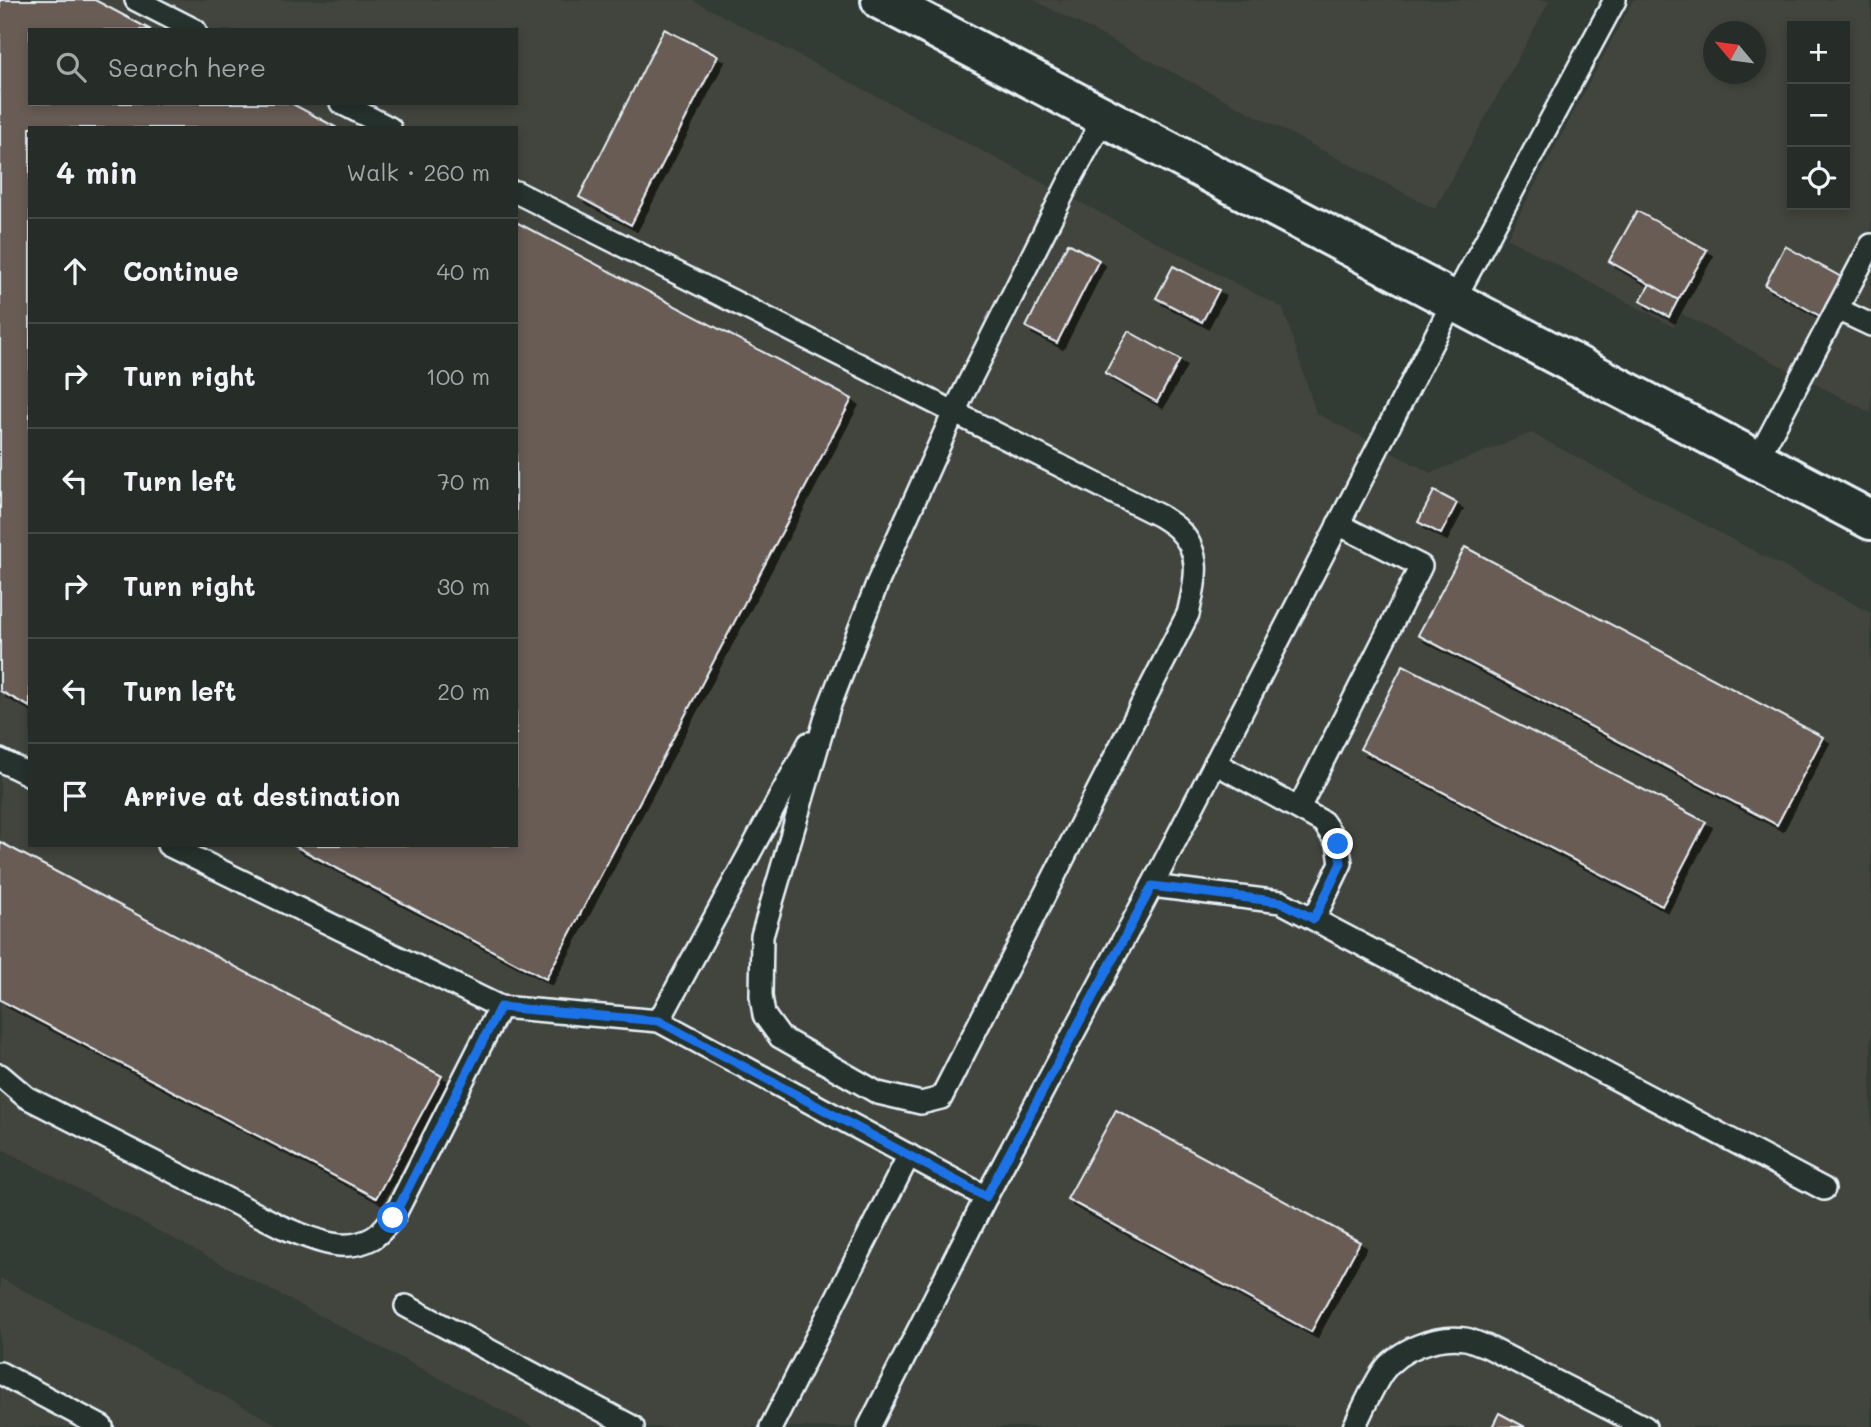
<!DOCTYPE html>
<meta charset="utf-8">
<style>
body{margin:0;font-family:Mali,sans-serif;background:#323834;color:#f1f3f6}
.controls{position:absolute;right:21px;top:21px;display:grid;overflow:hidden;border-radius:0px;box-shadow:0 4px 10px #0003}
.controls button{width:63px;height:63px;display:grid;place-items:center;padding:0;border:0;border-bottom:2px solid #424845;background:#262c28;color:#f1f3f6;font:35px sans-serif}
.compass{position:absolute;left:1703px;top:21px;width:63px;height:63px;border-radius:50%;background:#262c28;box-shadow:0 4px 10px #0003;rotate:299deg}
.stop{position:absolute;width:21px;height:21px;margin:-16px;border:5px solid #1a73e8;border-radius:50%;background:#fff}
.stop.end{background:#1a73e8;border-color:#fff;box-shadow:0 2px 7px #0008}
.list{margin:0;padding:0;list-style:none}
h2{display:flex;justify-content:space-between;align-items:center;height:91px;margin:0;padding:0 28px;font-size:30px}
h2 small{font-size:23px;font-weight:400;color:#a4a7a8}
.list li{display:grid;grid-template-columns:46px 1fr auto;gap:21px;align-items:center;box-sizing:border-box;height:105px;padding:0 28px;border-top:2px solid #424845}
.list b{display:block;font-size:26px;white-space:nowrap}
.list em{font-size:23px;font-style:normal;color:#a4a7a8}
.icon{flex:none;width:38px;height:38px;fill:none;stroke:currentColor;stroke-width:2;stroke-linecap:round;stroke-linejoin:round}
.map{position:relative;flex:none;width:1871px;height:1427px;overflow:hidden}
.search{position:absolute;background:#262c28;box-shadow:0 4px 10px #0003;left:28px;top:28px;width:490px;height:77px;display:flex;align-items:center;gap:18px;box-sizing:border-box;padding:0 24px;border-radius:0px;color:#a4a7a8;font-size:26px}
.panel{position:absolute;background:#262c28;box-shadow:0 4px 10px #0003;left:28px;top:126px;width:490px;height:721px;border-radius:0px}
.map>svg:first-child{display:block}
.built{fill:#43453e;fill-rule:evenodd}
.building{fill:#675b54;stroke:#e8f1f8;stroke-width:2;filter:url(#shadow)}
.lines{fill:none;stroke-linecap:round;stroke-linejoin:round}
.lane-casing{stroke:#e8f1f8;stroke-width:26}
.street-casing{stroke:#e8f1f8;stroke-width:44}
.lane{stroke:#26332d;stroke-width:21}
.street{stroke:#26332d;stroke-width:38}
.route{stroke:#1a73e8;stroke-width:9}
</style>
<div class="map">
<svg width="1871" height="1427" viewBox="0 0 1871 1427">
<defs>
<filter id="shadow"><feDropShadow dx="6" dy="6" stdDeviation="0" flood-color="#0009"/></filter>
</defs>
<rect width="100%" height="100%" fill="#333b35"/>
<filter id="ink" filterUnits="userSpaceOnUse"><feTurbulence type="fractalNoise" baseFrequency=".0143" numOctaves="2"/><feDisplacementMap in="SourceGraphic" scale="14" xChannelSelector="R" yChannelSelector="G"/><feConvolveMatrix kernelMatrix="1 2 1 2 8 2 1 2 1" color-interpolation-filters="sRGB"/></filter>
<g filter="url(#ink)">
<g class="built">
<path d="M0 0H692L1283 308 1316 413 1431 473 1531 433 1871 613V1427H533L0 1148ZM30 30H516V103H30ZM30 128H516V845H30Z"/>
<path d="M1034 0H1550L1435 209Z"/>
<path d="M1633 0H1871V413L1682 314 1674 327 1507 238ZM1792 26H1845V205H1792ZM1714 32H1756V74H1714Z"/>
<path d="M0 1278 282 1427H0Z"/>
</g>
<g class="building">
<path d="M0 0H95L151 30H30V103H291L337 128H30V707L0 691Z"/>
<path d="M664 29 718 56 631 225 579 197Z"/>
<path d="M1637 211 1707 250 1678 300 1609 261Z"/>
<path d="M516 222 852 399 546 979 293 845H516Z"/>
<path d="M1068 243 1099 260 1057 343 1026 327Z"/>
<path d="M1785 246 1841 277 1820 316 1765 285Z"/>
<path d="M1173 266 1219 290 1202 322 1156 298Z"/>
<path d="M1650 284 1678 300 1669 317 1640 301Z"/>
<path d="M1128 331 1180 360 1157 402 1105 373Z"/>
<path d="M1434 491 1457 503 1441 534 1418 522Z"/>
<path d="M1465 547 1823 737 1777 825 1418 635Z"/>
<path d="M1403 665 1706 822 1662 906 1360 749Z"/>
<path d="M0 842 442 1076 376 1198 0 1000Z"/>
<path d="M1116 1110 1360 1242 1311 1332 1067 1199Z"/>
<path d="M1499 1413 1525 1427H1492Z"/>
</g>
<g class="lines">
<defs>
<g id="lane">
<path d="M136 0 195 30"/>
<path d="M341 103 390 128"/>
<path d="M516 192 1160 516C1166 520 1173 524 1178 529 1204 554 1195 584 1188 614L941 1098 921 1103 878 1093 780 1037 764 1015 761 996 762 936 829 707 877 584 954 412 1068 184 1104 117"/>
<path d="M1837 309 1871 325"/>
<path d="M1757 460 1871 245"/>
<path d="M0 760 30 775"/>
<path d="M1215 763 1323 822 1338 844 1341 863 1314 919"/>
<path d="M1299 808 1421 566 1338 524"/>
<path d="M168 845 500 1007 659 1021 986 1197"/>
<path d="M1152 886 1281 902 1824 1189"/>
<path d="M659 1021 809 743"/>
<path d="M0 1075 26 1097 282 1227C311 1238 343 1255 373 1238 380 1234 387 1224 393 1218L500 1007"/>
<path d="M406 1306 633 1427"/>
<path d="M0 1373 102 1427"/>
<path d="M771 1427 909 1155"/>
<path d="M869 1427 986 1197 1152 886 1454 300 1615 0"/>
<path d="M1354 1427C1363 1409 1371 1390 1382 1373 1398 1349 1437 1335 1465 1339 1472 1340 1479 1344 1486 1346L1645 1427"/>
</g>
<path id="street" d="M881 0 1871 520"/>
</defs>
<use href="#lane" class="lane-casing"/>
<use href="#street" class="street-casing"/>
<use href="#lane" class="lane"/>
<use href="#street" class="street"/>
</g>
</g>
<g class="lines" filter="url(#ink)">
<path class="route" d="M393 1218 500 1007 659 1021 986 1197 1152 886 1281 902 1314 919 1341 863 1338 844"/>
</g>
</svg>
<div class="controls">
<button>+</button>
<button>−</button>
<button><svg class="icon" aria-label="locate" viewBox="0 0 24 24"><circle cx="12" cy="12" r="6"/><path d="M12 2v4M12 18v4M2 12h4M18 12h4"/></svg></button>
</div>
<svg class="compass" viewBox="-18 -18 36 36"><path d="M0-13l5 13h-10z" fill="#e53935"/><path d="M0 13l5-13h-10z" fill="#a4a7a8"/></svg>
<div class="stop" style="left:393px;top:1218px"></div>
<div class="stop end" style="left:1338px;top:844px"></div>
<div class="search"><svg class="icon" aria-label="search" viewBox="0 0 24 24"><circle cx="10" cy="10" r="6"/><path d="M15 15l6 6"/></svg>Search here</div>
<section class="panel">
<h2>4 min<small>Walk · 260 m</small></h2>
<ul class="list">
<li><svg class="icon" aria-label="ahead" viewBox="0 0 24 24"><path d="M12 20V5M6 11l6-6 6 6"/></svg><div><b>Continue</b></div><em>40 m</em></li>
<li><svg class="icon" aria-label="right" viewBox="0 0 24 24"><path d="M7 20v-9h11M14 6l5 5-5 5"/></svg><div><b>Turn right</b></div><em>100 m</em></li>
<li><svg class="icon" aria-label="left" viewBox="0 0 24 24"><path d="M17 20v-9H6M10 6l-5 5 5 5"/></svg><div><b>Turn left</b></div><em>70 m</em></li>
<li><svg class="icon" aria-label="right" viewBox="0 0 24 24"><path d="M7 20v-9h11M14 6l5 5-5 5"/></svg><div><b>Turn right</b></div><em>30 m</em></li>
<li><svg class="icon" aria-label="left" viewBox="0 0 24 24"><path d="M17 20v-9H6M10 6l-5 5 5 5"/></svg><div><b>Turn left</b></div><em>20 m</em></li>
<li><svg class="icon" aria-label="arrive" viewBox="0 0 24 24"><path d="M6 21V4h12l-3 4 3 4H6"/></svg><div><b>Arrive at destination</b></div></li>
</ul>
</section>
</div>
